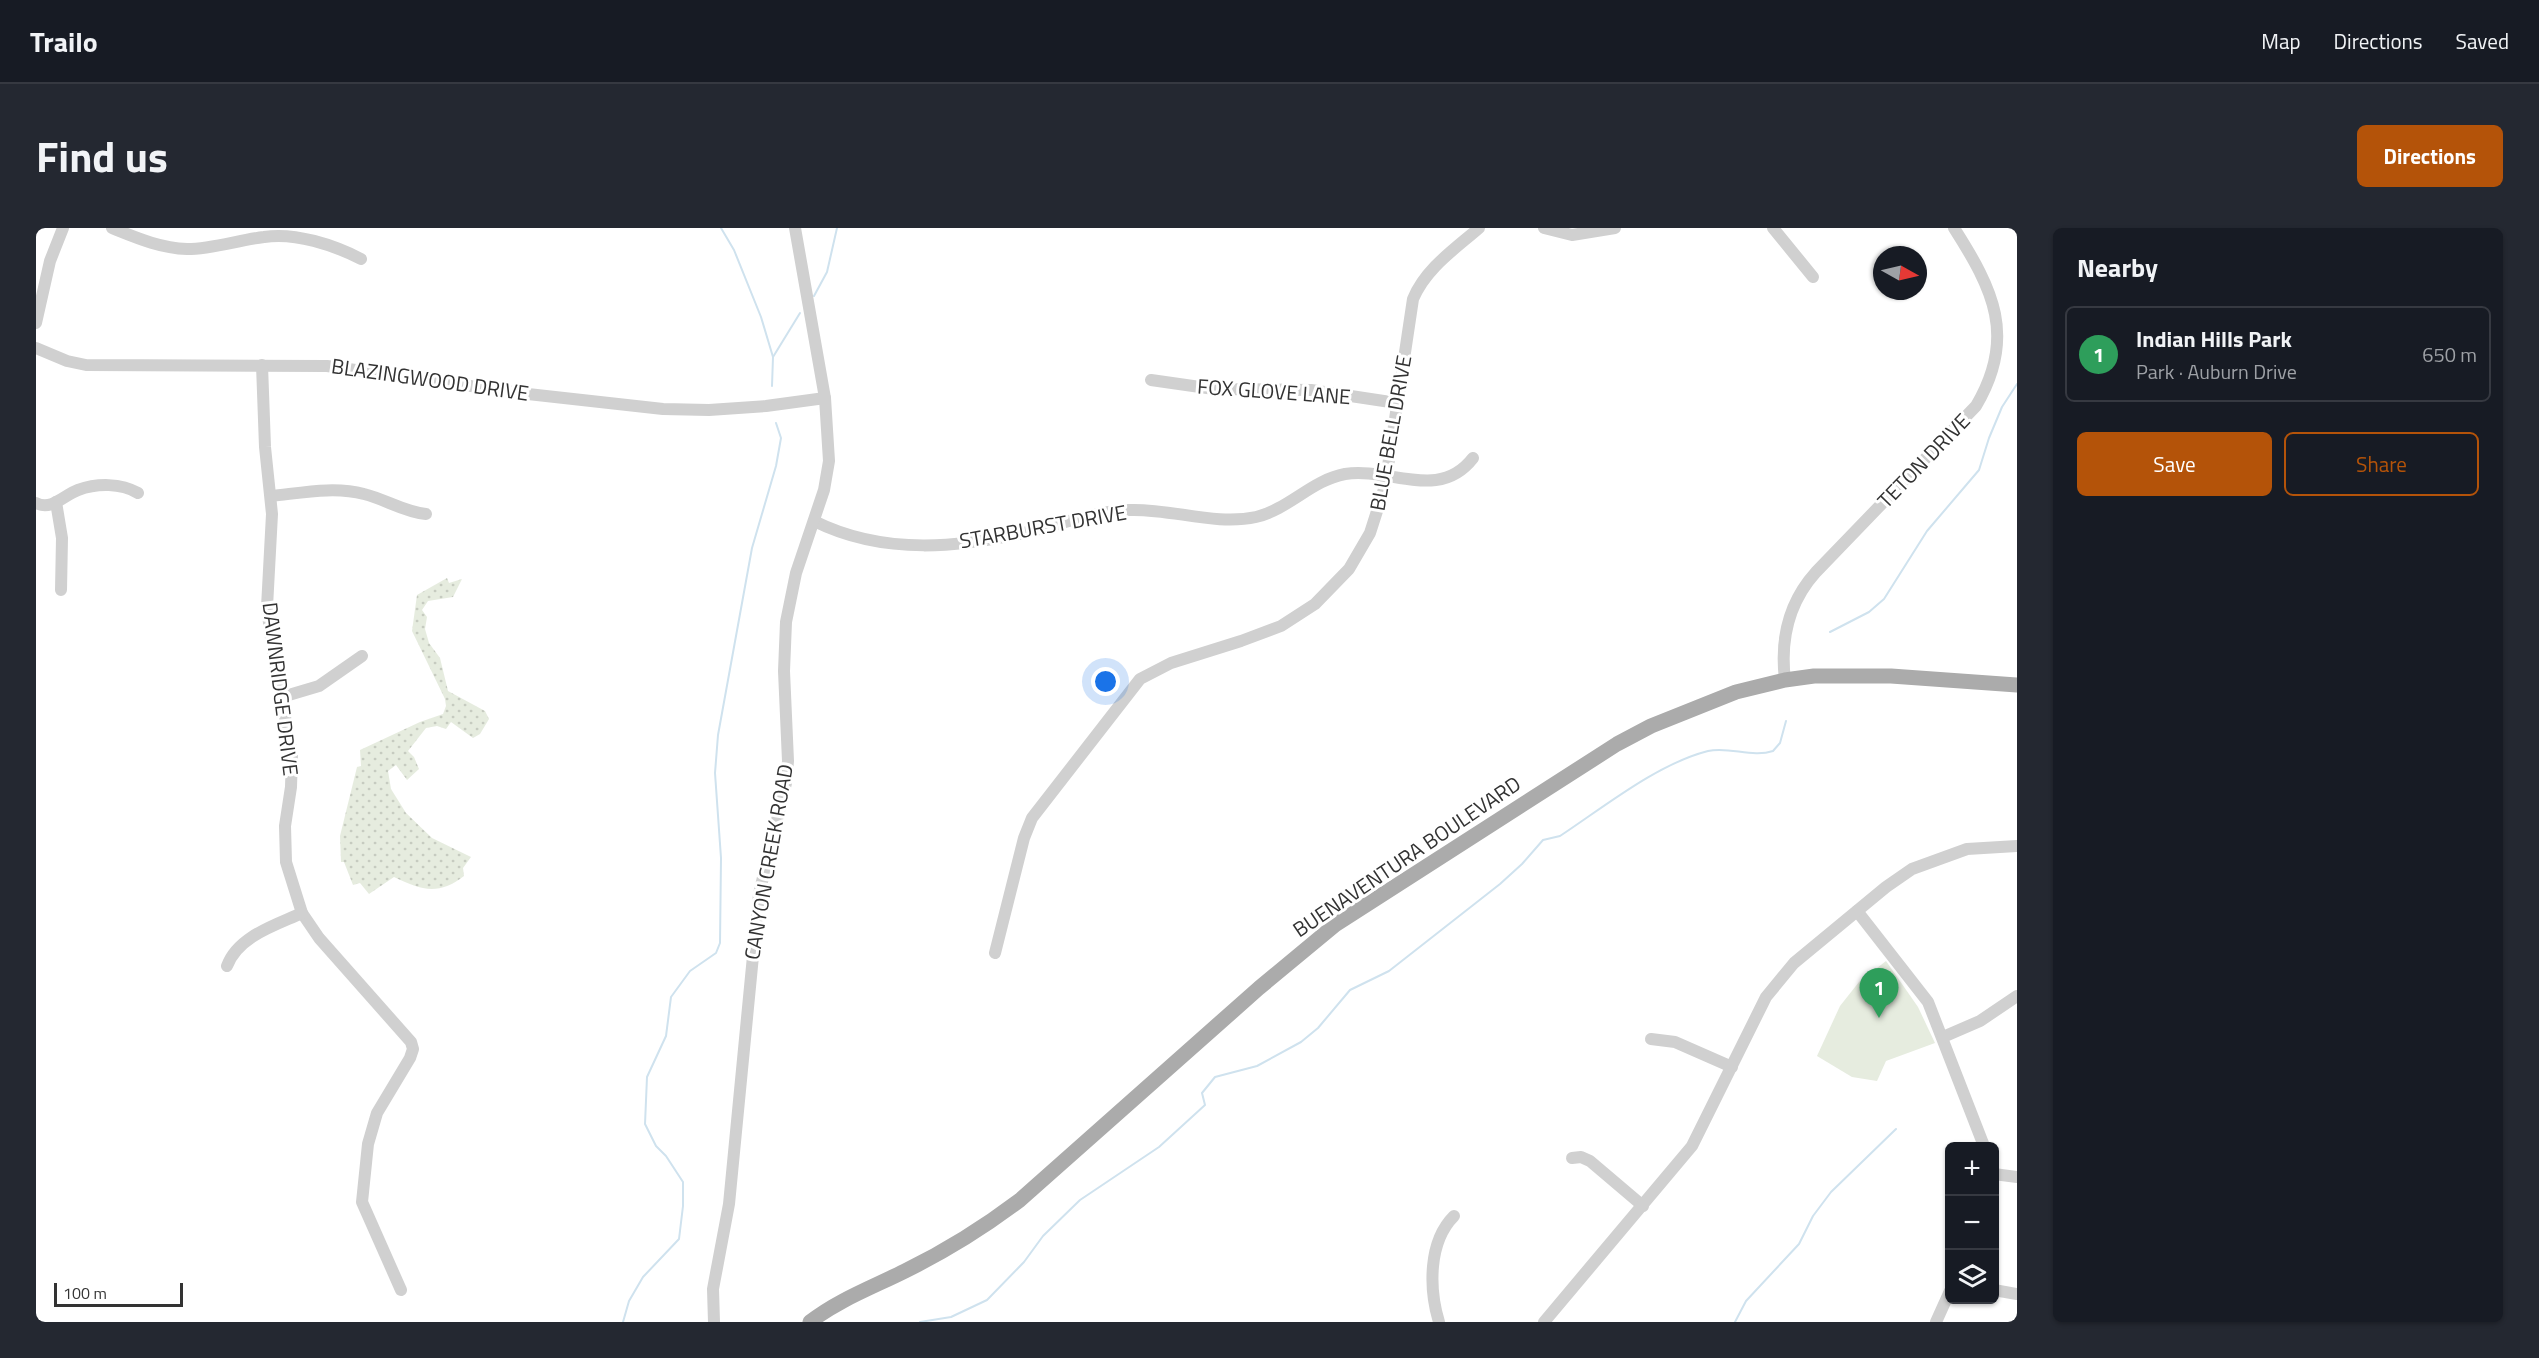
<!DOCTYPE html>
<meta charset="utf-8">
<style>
body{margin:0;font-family:"Titillium Web",sans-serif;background:#242831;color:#f1f3f6}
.controls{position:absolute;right:18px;bottom:18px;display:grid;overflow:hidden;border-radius:9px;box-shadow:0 2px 4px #0004}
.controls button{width:54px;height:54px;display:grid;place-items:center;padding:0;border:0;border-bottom:2px solid #363941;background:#171b24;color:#f1f3f6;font:30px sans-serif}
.compass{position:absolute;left:1837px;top:18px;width:54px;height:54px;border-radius:50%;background:#171b24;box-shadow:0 2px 4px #0004;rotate:98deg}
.scale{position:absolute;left:18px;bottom:15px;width:129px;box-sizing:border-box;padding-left:6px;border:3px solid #333;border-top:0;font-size:16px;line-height:21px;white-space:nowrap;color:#333;-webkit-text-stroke:4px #fff;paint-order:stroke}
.you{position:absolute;left:1070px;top:454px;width:21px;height:21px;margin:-15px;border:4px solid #fff;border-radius:50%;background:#1a73e8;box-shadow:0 0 0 9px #1a73e833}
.badge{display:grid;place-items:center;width:39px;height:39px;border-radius:50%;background:#b45309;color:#fff;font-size:20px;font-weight:700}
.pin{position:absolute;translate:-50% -50px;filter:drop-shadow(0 2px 3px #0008)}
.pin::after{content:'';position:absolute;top:32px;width:21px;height:18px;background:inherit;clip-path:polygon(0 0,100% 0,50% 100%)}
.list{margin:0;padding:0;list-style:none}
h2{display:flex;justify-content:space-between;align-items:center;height:78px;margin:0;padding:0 24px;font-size:26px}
h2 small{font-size:20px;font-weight:400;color:#9ea1a6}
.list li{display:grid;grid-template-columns:39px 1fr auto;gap:18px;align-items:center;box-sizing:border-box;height:96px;margin:0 12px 12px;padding:0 12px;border:2px solid #363941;border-radius:9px}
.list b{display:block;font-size:22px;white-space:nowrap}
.list p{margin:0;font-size:20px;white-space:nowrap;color:#9ea1a6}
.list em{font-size:20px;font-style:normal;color:#9ea1a6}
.actions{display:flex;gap:12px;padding:18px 24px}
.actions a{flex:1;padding:14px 0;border:2px solid #b45309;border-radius:9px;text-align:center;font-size:21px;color:#b45309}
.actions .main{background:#b45309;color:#fff}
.icon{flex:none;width:33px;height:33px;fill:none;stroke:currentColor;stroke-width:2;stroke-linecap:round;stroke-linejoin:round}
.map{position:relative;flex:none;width:1981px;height:1094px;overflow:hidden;border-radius:9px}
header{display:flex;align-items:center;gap:36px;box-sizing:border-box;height:84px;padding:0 30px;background:#171b24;border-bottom:2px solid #363941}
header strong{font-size:28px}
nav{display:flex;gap:33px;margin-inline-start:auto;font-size:21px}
.intro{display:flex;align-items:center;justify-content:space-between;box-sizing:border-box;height:144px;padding:0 36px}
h1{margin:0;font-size:42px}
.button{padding:15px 27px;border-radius:9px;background:#b45309;color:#fff;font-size:21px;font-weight:700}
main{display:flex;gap:36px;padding:0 36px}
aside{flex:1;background:#171b24;border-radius:9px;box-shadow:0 2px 4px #0004}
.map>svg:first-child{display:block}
.grass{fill:url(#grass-dots)}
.green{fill:#e6ecdf}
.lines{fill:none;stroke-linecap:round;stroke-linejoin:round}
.stream{stroke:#cfe2ee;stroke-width:2}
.minor{stroke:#d0d0d0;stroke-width:12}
.major{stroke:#ababab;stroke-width:15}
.labels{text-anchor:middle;stroke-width:6;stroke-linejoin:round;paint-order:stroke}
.street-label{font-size:21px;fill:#333;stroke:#fff}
</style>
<header>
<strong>Trailo</strong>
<nav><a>Map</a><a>Directions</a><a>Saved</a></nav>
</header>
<div class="intro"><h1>Find us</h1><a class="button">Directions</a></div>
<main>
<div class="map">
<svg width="1981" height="1094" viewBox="0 0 1981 1094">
<defs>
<pattern id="grass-dots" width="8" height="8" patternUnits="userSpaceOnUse" patternTransform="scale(1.5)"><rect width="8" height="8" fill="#e6ecdf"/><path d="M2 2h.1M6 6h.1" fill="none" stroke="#c6cbc0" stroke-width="1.8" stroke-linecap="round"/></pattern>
</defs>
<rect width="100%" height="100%" fill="#fff"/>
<path class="grass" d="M411 350 413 355 426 351 417 369 392 373 386 382 391 389 389 401 393 415 404 430 412 463 449 483 453 491 444 506 437 510 415 494 410 501 401 498 390 500 372 523 378 529 383 541 371 552 360 537 352 543 355 561 370 585 396 610 435 629 427 640 428 648C402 668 385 662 358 649L333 666 324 655 317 657 308 634H305L304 608 321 539 325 538 324 522 384 494 407 486 410 478 409 471 376 403 381 367Z"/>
<path class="green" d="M1850 733 1882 779 1899 815 1850 833 1841 853 1816 849 1781 828 1804 778 1823 754Z"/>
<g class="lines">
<g class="stream">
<path d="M685 0 698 22 725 89 737 129 736 158"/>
<path d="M778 68 791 44 801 0"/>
<path d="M737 129 764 85"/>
<path d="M1794 404 1833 384 1848 371 1891 303 1943 242 1953 210 1966 179 1981 156"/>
<path d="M587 1094 593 1073 607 1049 643 1011 647 978V954L630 928 620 918 609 896 611 849 630 808 635 769 654 743 680 725 684 715 685 630 679 545 682 507 716 320 740 238 745 210 740 195"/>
<path d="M884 1094 915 1089 951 1072 988 1034 1007 1008 1044 972 1123 919 1169 877 1166 865 1179 849 1221 838 1265 814 1282 800 1314 762 1353 743 1464 656 1486 636 1507 612 1524 608C1568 579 1621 536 1672 523 1693 518 1716 530 1737 523L1744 515 1750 493"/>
<path d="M1699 1094 1710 1073 1763 1016 1777 988 1795 964 1860 901"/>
</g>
<g class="minor">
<path d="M76 0C101 10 124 20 151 21 177 21 202 12 228 9 259 4 298 17 325 31"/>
<path d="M1508 0 1536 7 1579 0"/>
<path d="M1737 0 1777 49"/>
<path d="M0 95 14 33 27 0"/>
<path d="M0 120 31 133 50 137 291 138 492 166 627 181 673 182 730 178 789 170"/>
<path d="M226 137 229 219 236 286 231 379 236 418 256 527 255 559 249 598 250 634 266 685 283 710 375 814 377 821 374 830 341 885 332 916 326 974 365 1062"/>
<path d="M1115 152 1178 161 1275 162 1361 175"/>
<path d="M235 268C265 265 298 258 328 266 349 271 368 284 390 286"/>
<path d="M20 274 26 310 25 362"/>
<path d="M0 275C16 283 28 267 42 262 61 255 85 255 102 265"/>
<path d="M778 293C848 328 926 320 1000 302 1031 294 1061 283 1093 282 1134 280 1179 298 1220 289 1253 281 1276 252 1309 246 1354 239 1403 274 1437 230"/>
<path d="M1749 452C1744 411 1752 375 1780 344L1940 178C1981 109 1957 61 1918 0"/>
<path d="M246 469 283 458 326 428"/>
<path d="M1821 683 1892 774 1948 918"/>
<path d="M959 725 988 610 996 590 1104 451 1135 435 1205 413 1245 398 1279 376 1313 341 1334 305 1349 258 1377 71C1390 40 1419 21 1443 0"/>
<path d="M191 738C202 708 240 697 266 685"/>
<path d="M1907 809 1944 793 1981 768"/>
<path d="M1615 811 1639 814 1696 839"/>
<path d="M1536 930 1545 929 1554 933 1607 978"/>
<path d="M1958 946 1981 949"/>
<path d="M1958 1062 1981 1066"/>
<path d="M678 1094 677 1061 693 976 723 666 750 555 752 533 748 443 750 394 760 345 788 262 793 233 789 170 759 0"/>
<path d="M1403 1094C1393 1061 1392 1014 1418 988"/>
<path d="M1508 1094 1656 918 1730 769 1758 735 1850 659 1876 641 1931 621 1981 618"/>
<path d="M1900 1094 1914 1063"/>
</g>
<path class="major" d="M774 1094C802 1072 837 1059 869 1043 910 1023 947 1000 984 972L1223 760 1299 697 1581 516 1615 498 1700 464 1749 452 1778 448H1855L1981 457"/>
</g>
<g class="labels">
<g class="street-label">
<text transform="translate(394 152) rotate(8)" y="7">BLAZINGWOOD DRIVE</text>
<text transform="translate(1238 164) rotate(4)" y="7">FOX GLOVE LANE</text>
<text transform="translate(1355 205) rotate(-80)" y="7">BLUE BELL DRIVE</text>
<text transform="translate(1888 233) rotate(-46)" y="7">TETON DRIVE</text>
<text transform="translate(1007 299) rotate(-10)" y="7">STARBURST DRIVE</text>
<text transform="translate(244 461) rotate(83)" y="7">DAWNRIDGE DRIVE</text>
<text transform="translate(1371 629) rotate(-34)" y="7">BUENAVENTURA BOULEVARD</text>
<text transform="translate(733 634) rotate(-80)" y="7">CANYON CREEK ROAD</text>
</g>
</g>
</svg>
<div class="controls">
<button>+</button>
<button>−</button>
<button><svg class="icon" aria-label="layers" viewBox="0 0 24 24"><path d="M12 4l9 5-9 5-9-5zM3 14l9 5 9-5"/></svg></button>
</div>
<svg class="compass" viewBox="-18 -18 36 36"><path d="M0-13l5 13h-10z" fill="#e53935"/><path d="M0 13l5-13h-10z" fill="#9ea1a6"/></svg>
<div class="scale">100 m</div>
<div class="you"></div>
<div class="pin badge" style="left:1843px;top:790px;background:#2e9e5b">1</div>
</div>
<aside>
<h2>Nearby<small></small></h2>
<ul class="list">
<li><span class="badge" style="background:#2e9e5b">1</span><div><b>Indian Hills Park</b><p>Park · Auburn Drive</p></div><em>650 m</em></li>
</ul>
<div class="actions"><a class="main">Save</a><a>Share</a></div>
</aside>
</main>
